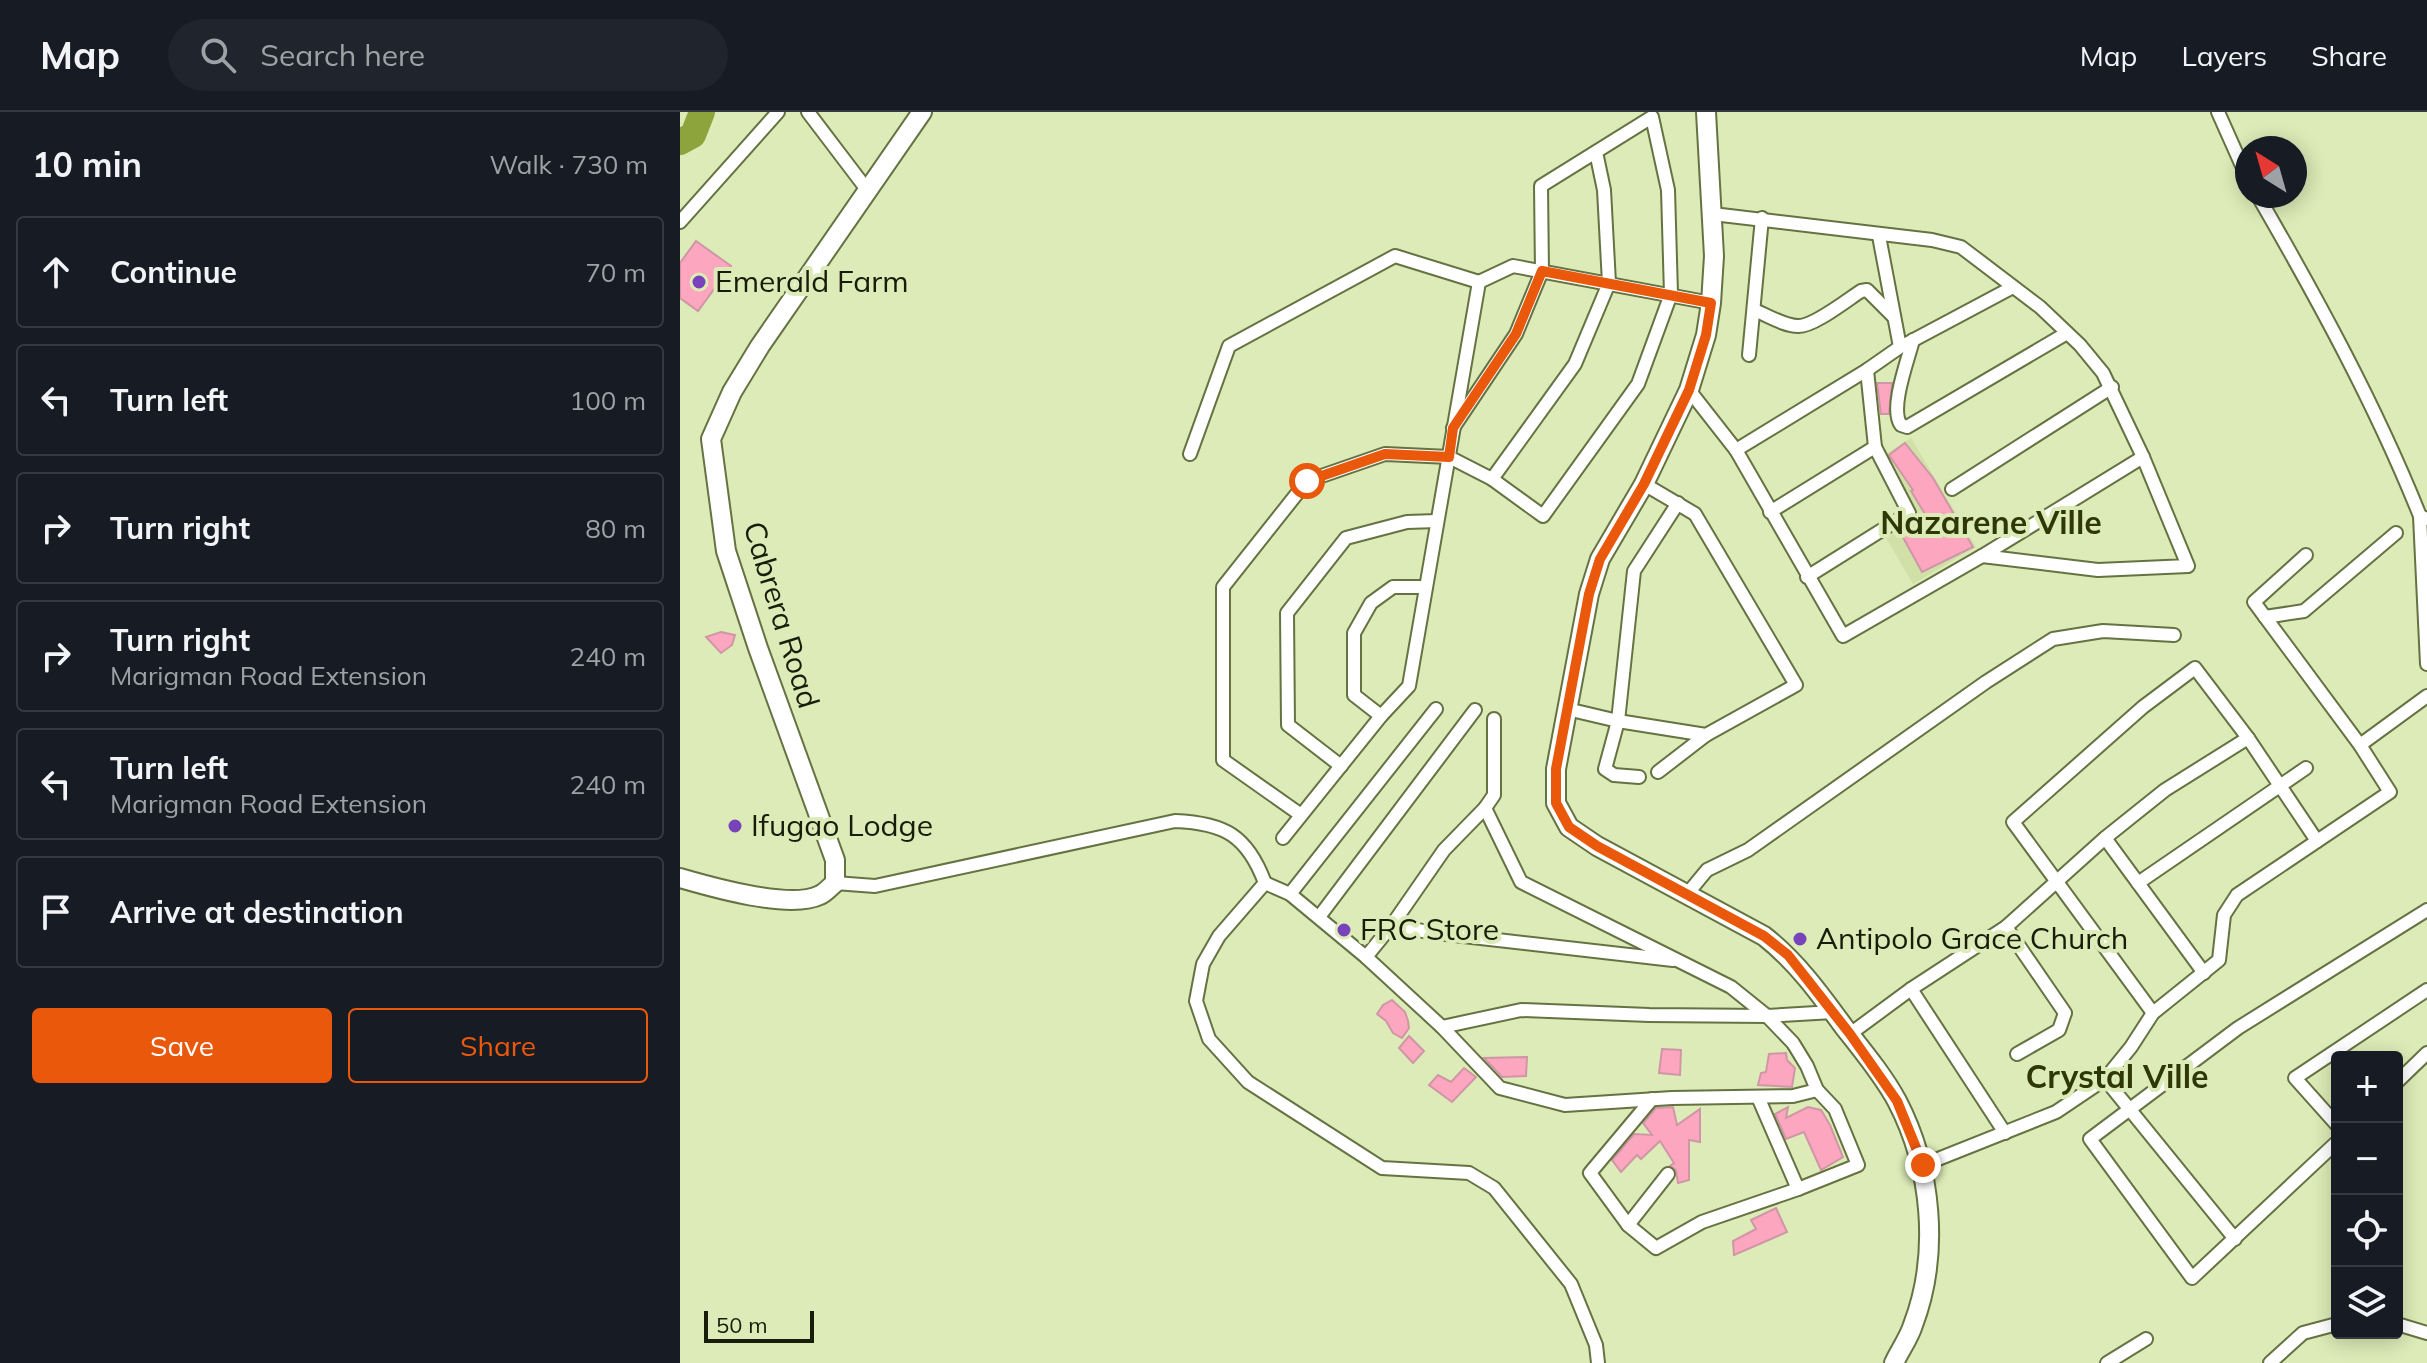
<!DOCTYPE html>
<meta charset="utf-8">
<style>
body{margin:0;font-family:Mulish,sans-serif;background:#20242c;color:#f1f3f6}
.controls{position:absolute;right:24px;bottom:24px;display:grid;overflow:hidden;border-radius:8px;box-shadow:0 4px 20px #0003}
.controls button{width:72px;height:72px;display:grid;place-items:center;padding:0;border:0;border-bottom:2px solid #363941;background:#171b24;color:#f1f3f6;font:40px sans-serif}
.compass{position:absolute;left:1555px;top:24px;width:72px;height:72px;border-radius:50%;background:#171b24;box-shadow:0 4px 20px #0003;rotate:323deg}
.scale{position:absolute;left:24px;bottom:20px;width:110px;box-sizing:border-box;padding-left:8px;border:4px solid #181d09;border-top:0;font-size:22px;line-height:28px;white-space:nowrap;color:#181d09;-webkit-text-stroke:6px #dcebb7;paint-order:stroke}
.stop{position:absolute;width:24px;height:24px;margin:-18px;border:6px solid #ea580c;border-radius:50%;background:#fff}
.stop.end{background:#ea580c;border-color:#fff;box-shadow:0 2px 8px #0008}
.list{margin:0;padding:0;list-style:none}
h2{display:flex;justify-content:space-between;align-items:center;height:104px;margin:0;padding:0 32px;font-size:34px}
h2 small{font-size:26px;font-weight:400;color:#9ea1a6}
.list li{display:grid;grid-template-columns:52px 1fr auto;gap:24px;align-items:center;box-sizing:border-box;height:112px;margin:0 16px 16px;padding:0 16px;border:2px solid #363941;border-radius:8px}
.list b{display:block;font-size:30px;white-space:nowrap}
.list p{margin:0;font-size:26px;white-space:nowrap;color:#9ea1a6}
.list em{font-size:26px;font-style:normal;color:#9ea1a6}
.actions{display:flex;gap:16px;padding:24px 32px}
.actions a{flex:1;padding:18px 0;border:2px solid #ea580c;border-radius:8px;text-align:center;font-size:28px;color:#ea580c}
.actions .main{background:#ea580c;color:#fff}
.icon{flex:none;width:44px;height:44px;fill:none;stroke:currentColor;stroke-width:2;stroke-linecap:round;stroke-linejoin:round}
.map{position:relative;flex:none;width:1747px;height:1251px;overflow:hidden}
header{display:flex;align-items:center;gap:48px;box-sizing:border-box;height:112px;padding:0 40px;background:#171b24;border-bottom:2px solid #363941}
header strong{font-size:38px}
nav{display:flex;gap:44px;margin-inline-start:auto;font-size:28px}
.search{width:560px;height:72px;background:#20242c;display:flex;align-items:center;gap:20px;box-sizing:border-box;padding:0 28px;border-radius:44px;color:#9ea1a6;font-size:30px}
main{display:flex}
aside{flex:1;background:#171b24}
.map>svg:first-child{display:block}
.built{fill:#d0e0a6}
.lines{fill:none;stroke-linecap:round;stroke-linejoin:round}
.river{stroke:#8da43c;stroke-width:26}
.building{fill:#fca6bf;stroke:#cf97a6;stroke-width:2}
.street-casing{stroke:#657242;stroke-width:16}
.secondary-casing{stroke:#657242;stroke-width:22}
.street{stroke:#fff;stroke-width:12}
.secondary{stroke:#fff;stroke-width:18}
.route{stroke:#ea580c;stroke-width:10}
.poi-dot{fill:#7843ba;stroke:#dcebb7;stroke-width:3}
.labels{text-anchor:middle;stroke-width:8;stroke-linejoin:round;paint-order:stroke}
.poi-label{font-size:30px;fill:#181d09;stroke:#dcebb7;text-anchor:start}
.street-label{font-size:30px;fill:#181d09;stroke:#dcebb7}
.neighbourhood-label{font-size:32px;font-weight:bold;fill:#2e3807;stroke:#dcebb7}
</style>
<header>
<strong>Map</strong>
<div class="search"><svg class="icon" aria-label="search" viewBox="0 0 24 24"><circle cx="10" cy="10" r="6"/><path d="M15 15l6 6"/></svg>Search here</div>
<nav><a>Map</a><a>Layers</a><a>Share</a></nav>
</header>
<main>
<aside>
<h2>10 min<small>Walk · 730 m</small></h2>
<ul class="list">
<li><svg class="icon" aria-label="ahead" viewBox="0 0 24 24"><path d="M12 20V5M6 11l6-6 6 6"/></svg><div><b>Continue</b></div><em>70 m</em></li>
<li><svg class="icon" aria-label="left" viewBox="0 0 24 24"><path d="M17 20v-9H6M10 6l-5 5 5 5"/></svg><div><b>Turn left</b></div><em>100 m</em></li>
<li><svg class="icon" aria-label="right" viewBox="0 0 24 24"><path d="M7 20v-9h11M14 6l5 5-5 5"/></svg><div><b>Turn right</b></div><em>80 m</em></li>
<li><svg class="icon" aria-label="right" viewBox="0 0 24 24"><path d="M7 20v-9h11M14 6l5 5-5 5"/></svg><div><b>Turn right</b><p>Marigman Road Extension</p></div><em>240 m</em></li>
<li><svg class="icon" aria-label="left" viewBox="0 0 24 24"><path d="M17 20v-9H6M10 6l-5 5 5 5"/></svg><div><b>Turn left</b><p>Marigman Road Extension</p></div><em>240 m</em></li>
<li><svg class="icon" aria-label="arrive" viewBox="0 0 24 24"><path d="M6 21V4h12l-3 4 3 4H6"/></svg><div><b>Arrive at destination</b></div></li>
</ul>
<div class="actions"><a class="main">Save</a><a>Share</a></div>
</aside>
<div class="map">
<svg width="1747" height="1251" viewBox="0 0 1747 1251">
<rect width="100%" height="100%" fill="#dcebb7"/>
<path class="built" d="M1231 326 1296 435 1233 472 1204 422 1237 402 1202 344Z"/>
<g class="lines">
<path class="river" d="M0 30 13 23 22 0"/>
</g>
<g class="building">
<path d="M16 129 51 154 18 199 0 186V151Z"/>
<path d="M1197 271H1212L1209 302H1201Z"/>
<path d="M1225 331 1253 366 1293 435 1242 460 1219 418 1245 402 1231 379 1233 378 1209 343Z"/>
<path d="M41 520 55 523 52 533 41 541 26 525Z"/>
<path d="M712 888 725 900 728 909 729 916 722 926 713 921 706 909 697 902 703 893Z"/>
<path d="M729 924 744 939 733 951 719 936Z"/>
<path d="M982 937 1001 938 1000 963 979 961Z"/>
<path d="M1106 941 1107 948 1115 956 1112 975 1078 973 1081 961 1086 960 1089 942Z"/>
<path d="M847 945 846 964 822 965 804 946Z"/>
<path d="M784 956 796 965 772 990 749 973 758 963 771 970Z"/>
<path d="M993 995 997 1013 1020 997V1030L1009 1028V1068L998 1071 996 1058 990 1054 994 1051 980 1029 961 1047 957 1043 941 1060 932 1048 954 1022 972 1023 963 1011 976 996Z"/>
<path d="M1108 995 1106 1006 1128 995 1141 998 1150 1013 1163 1045 1141 1058 1124 1020 1106 1027 1095 1002Z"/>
<path d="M1096 1096 1107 1120 1054 1143 1053 1129 1076 1117 1071 1108Z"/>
</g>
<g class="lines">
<defs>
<g id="street">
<path d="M128 0 188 79"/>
<path d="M1538 0 1567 65"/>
<path d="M1578 84C1638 188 1695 292 1740 404L1747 407"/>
<path d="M1033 102 1252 128 1281 135 1360 195 1400 233 1423 261 1463 345 1508 454 1418 458 1302 444"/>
<path d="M0 110 98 0"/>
<path d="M1074 198C1087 203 1104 214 1118 214 1133 215 1167 188 1181 179L1187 178 1214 205"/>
<path d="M1233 228C1228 248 1209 297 1221 313L1227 315 1387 221"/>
<path d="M1226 232 1333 175"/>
<path d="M1069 243 1082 106"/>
<path d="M1009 278 1056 338 1163 524 1302 444 1463 345"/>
<path d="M1056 338 1187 258 1220 235 1199 124"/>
<path d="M510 342 549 234 715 144 799 170"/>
<path d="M812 367 895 252 929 171 924 78 916 40"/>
<path d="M1272 377 1432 275"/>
<path d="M1090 400 1195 335"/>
<path d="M1740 404 1747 552"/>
<path d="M1127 465 1229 401 1195 335 1187 258"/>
<path d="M1585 505 1624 499 1716 421"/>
<path d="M887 597 938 609 1026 623 1116 573 1015 402 964 372"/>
<path d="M701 604 674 583V521L691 491 713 475H746"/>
<path d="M1680 633 1747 584"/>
<path d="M661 654 608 613 607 501 666 426 727 410 757 409"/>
<path d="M978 660 1026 623"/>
<path d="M959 665 934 663 925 657 938 609 954 459 998 391"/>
<path d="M805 696 841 770 1051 875 1087 904 1113 931 1127 954 1137 978 1155 997 1178 1053 1118 1077 1022 1110 976 1136 948 1113 910 1061 972 987"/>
<path d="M621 703 543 648V475L627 369 705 342 769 345 812 367 863 404 958 272 991 182 988 78 972 5 861 74 862 159 836 222 773 316"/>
<path d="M603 726 701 604 729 574 799 170 833 154 1031 191"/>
<path d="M1425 726 1524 861"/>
<path d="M155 771 195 774 495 709C544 711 567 723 585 771L539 824 523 852 516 889 529 927 568 970 702 1056 789 1061 814 1076 891 1172 916 1233 918 1251"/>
<path d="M585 771 610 782 686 845 762 915 820 976 885 993 992 986 1113 984 1137 978"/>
<path d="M1458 771 1626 656"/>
<path d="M1008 781 1027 758 1068 738 1306 570 1373 527 1423 519 1494 523"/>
<path d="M610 782 756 597"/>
<path d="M639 805 795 598"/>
<path d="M712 813 764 738 805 696 814 683V607"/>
<path d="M1326 815 1385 901 1379 918 1337 942"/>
<path d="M686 845 712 813 748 820 993 848"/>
<path d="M1231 877 1325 1021"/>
<path d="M1473 901 1333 710 1463 595 1515 556 1568 626 1637 729"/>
<path d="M762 915 841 898 969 903 1087 904 1153 900"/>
<path d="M1170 922 1231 877 1326 815 1425 726 1485 678 1568 626"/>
<path d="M1425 967 1555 1127"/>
<path d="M1717 970 1747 941"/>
<path d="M1078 985 1118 1077"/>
<path d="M1657 1013 1615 966 1747 878"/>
<path d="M1657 1030 1512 1166 1410 1027 1558 916 1747 798"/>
<path d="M1243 1053 1376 1000 1425 967 1451 935 1473 901 1539 848 1544 803 1557 783 1710 680 1680 633 1574 490 1626 443"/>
<path d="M948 1113 988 1062"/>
<path d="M1717 1212 1747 1221"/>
<path d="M1427 1251 1466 1227"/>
<path d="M1590 1251 1623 1221 1657 1212"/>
</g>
<g id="secondary">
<path d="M1026 0 1034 144 1031 191 1026 223 1009 278 964 372 920 447 909 482 876 657V691L889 715 917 734 1084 824C1116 849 1140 882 1164 915 1182 938 1203 963 1217 989 1252 1056 1260 1142 1233 1213 1229 1226 1220 1238 1214 1251"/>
<path d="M0 766C31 775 110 798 140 783 145 781 150 775 155 771V748L78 536 46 439 31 327 52 280 80 234 242 0"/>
</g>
</defs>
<use href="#street" class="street-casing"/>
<use href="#secondary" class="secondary-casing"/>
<use href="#street" class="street"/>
<use href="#secondary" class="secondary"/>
</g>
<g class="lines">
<path class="route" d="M627 369 705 342 769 345 773 316 836 222 862 159 1031 191 1026 223 1009 278 964 372 920 447 909 482 876 657V691L889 715 917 734 1084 824 1108 843 1170 922 1217 989 1243 1053"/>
</g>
<g class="poi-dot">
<circle cx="19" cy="170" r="8"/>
<circle cx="55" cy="714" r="8"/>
<circle cx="664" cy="818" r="8"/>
<circle cx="1120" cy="827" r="8"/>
</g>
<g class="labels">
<g class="poi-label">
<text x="35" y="180">Emerald Farm</text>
<text x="71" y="724">Ifugao Lodge</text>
<text x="680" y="828">FRC Store</text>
<text x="1136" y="837">Antipolo Grace Church</text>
</g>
<g class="street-label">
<text transform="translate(101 503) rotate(73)" y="10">Cabrera Road</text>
</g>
<g class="neighbourhood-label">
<text x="1311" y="422">Nazarene Ville</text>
<text x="1437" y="976">Crystal Ville</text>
</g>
</g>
</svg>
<div class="controls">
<button>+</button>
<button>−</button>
<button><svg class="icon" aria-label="locate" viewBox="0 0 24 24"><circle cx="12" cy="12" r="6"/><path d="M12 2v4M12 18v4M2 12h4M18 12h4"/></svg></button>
<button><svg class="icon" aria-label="layers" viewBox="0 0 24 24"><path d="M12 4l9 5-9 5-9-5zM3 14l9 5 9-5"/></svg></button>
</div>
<svg class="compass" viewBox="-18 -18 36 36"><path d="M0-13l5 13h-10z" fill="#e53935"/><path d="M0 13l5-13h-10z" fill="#9ea1a6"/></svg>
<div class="scale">50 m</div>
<div class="stop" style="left:627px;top:369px"></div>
<div class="stop end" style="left:1243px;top:1053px"></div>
</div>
</main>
